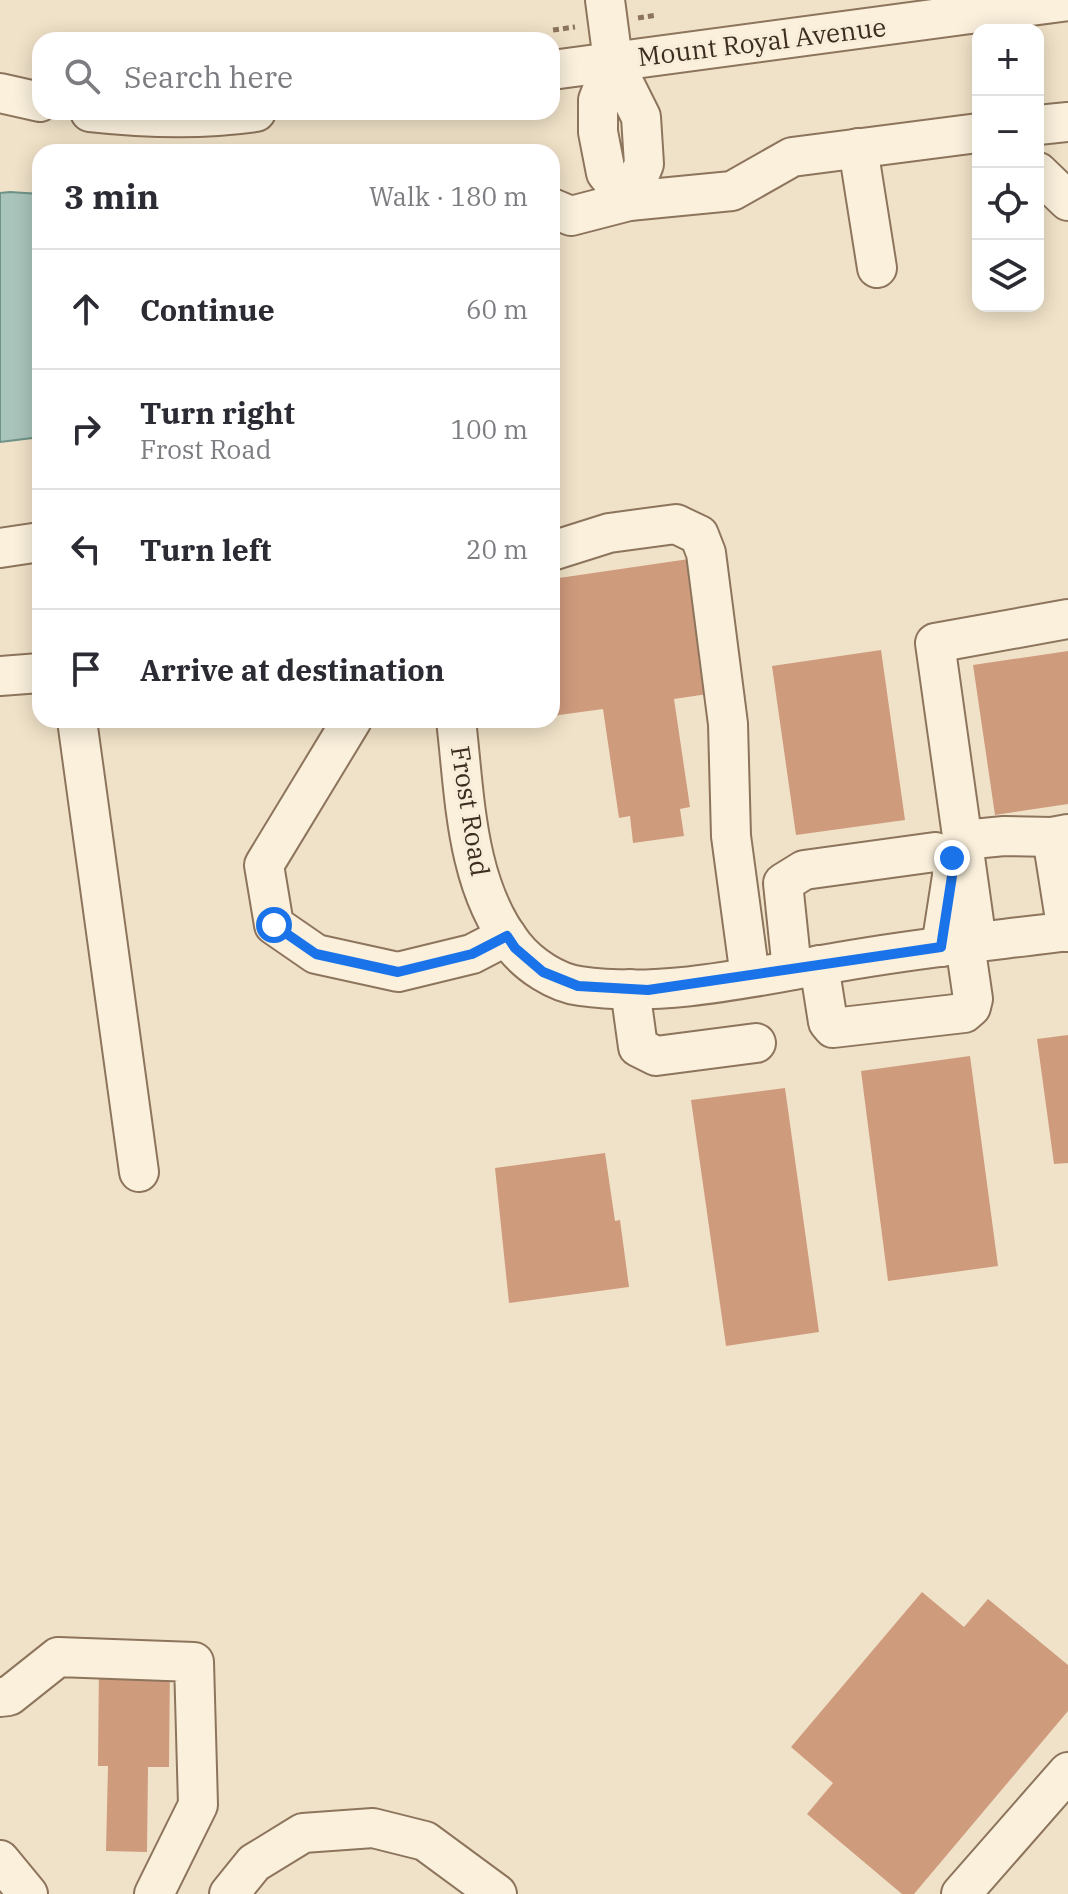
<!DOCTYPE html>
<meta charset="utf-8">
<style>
body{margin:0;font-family:"IBM Plex Serif",serif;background:#f2f2f3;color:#2b2b33}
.controls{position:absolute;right:24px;top:24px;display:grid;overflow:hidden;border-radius:16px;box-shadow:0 4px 20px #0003}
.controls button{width:72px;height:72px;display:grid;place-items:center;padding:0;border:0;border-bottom:2px solid #e1e1e2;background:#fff;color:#2b2b33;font:40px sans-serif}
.stop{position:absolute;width:24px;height:24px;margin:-18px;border:6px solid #1a73e8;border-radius:50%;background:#fff}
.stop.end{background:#1a73e8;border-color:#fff;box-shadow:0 2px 8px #0008}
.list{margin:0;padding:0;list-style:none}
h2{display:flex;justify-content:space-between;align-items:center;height:104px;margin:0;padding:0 32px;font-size:34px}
h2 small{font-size:26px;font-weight:400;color:#7c7c81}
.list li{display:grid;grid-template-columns:52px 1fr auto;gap:24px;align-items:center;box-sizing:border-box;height:120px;padding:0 32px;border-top:2px solid #e1e1e2}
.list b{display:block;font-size:30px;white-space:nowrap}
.list p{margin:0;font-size:26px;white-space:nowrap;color:#7c7c81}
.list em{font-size:26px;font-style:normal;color:#7c7c81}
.icon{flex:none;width:44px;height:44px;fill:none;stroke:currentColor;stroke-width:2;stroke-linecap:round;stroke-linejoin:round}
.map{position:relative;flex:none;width:1068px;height:1894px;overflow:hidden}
.search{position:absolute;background:#fff;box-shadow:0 4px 20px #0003;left:32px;top:32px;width:528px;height:88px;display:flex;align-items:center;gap:20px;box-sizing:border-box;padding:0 28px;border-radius:24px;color:#7c7c81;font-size:30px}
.panel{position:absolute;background:#fff;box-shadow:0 4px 20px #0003;left:32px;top:144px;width:528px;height:584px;border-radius:24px}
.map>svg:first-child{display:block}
.water{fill:#a9c4bb;stroke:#6f9388;stroke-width:2}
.building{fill:#cf9b7d}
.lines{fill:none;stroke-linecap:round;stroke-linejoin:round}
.minor-casing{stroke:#8d745c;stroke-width:42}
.path{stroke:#8d745c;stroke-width:5;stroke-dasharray:6 4;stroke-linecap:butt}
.minor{stroke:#faf0dc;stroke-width:38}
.route{stroke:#1a73e8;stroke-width:10}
.labels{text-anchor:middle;stroke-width:6;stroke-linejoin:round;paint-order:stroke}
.street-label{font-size:26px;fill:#3d2d20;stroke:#f7edd8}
</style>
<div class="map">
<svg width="1068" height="1894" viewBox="0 0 1068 1894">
<rect width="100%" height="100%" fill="#f0e2c8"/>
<path class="water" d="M10 192 40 194V437L0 442V193Z"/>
<g class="building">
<path d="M689 559 708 694 674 699 690 807 680 809 684 836 633 843 630 816 619 818 603 709 552 716V579Z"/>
<path d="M881 650 905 820 796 835 772 666Z"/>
<path d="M1068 651V804L995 815 973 665Z"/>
<path d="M1068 1035V1163L1054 1164 1037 1039Z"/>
<path d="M970 1056 998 1266 888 1281 861 1071Z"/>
<path d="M785 1088 819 1332 726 1346 691 1100Z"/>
<path d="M605 1153 615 1221 620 1220 629 1287 509 1303 495 1168Z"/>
<path d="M922 1592 964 1627 988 1599 1068 1665V1711L914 1894H902L807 1814 833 1783 791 1747Z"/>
<path d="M99 1661 170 1662 169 1767H148L147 1852 106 1851 108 1766H98Z"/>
</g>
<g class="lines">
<defs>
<g id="minor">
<path d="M605 0 613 61 641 117 644 164 629 201 606 173 598 132V100L613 61"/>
<path d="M552 70 1068 1"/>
<path d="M0 93 40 102"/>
<path d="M90 112C145 118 201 120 256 112"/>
<path d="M1038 125 1068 122"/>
<path d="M858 148 877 268"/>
<path d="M1038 172 1068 201"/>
<path d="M552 208 571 216 629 201 732 191 792 157 978 133"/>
<path d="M0 548 40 542"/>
<path d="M552 551 609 533 676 524 699 535 706 553 728 724 731 836 750 977"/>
<path d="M0 676 40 673"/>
<path d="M77 720 139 1172"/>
<path d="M352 720 264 865 274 925 316 954 398 972 472 954 507 936"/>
<path d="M456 720C465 795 465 884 514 946 529 965 556 983 580 986 669 999 769 973 857 959 927 947 998 940 1068 931"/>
<path d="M963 840 1004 836 1052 837"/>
<path d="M1067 932 1052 837 1068 834"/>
<path d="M977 943 935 643 1068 619"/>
<path d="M819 965 828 1022 833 1028 964 1013 971 1007 973 999 965 944"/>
<path d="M792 970 783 883 804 870 935 852 952 858V876L941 947"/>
<path d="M630 989 638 1047 656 1056 756 1043"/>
<path d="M0 1697 9 1696 58 1657 194 1662 198 1805 154 1894"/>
<path d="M0 1860 28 1894"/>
<path d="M229 1894 254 1863 303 1833 373 1828 425 1841 497 1894"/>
<path d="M961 1894 1068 1772"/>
</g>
</defs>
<use href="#minor" class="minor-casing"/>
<g class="path">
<path d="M638 18 657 15"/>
<path d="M553 30 575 27"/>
</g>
<use href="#minor" class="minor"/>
</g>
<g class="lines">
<path class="route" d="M274 925 316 954 398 972 472 954 507 936 515 948 543 972 578 986 648 990 941 947 952 876V858"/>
</g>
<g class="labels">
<g class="street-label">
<text transform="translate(762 42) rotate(-7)" y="9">Mount Royal Avenue</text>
<text transform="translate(470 811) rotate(81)" y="9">Frost Road</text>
</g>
</g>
</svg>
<div class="controls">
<button>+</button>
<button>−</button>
<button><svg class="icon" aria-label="locate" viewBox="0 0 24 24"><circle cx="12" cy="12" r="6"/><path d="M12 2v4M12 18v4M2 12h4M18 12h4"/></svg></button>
<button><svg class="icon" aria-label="layers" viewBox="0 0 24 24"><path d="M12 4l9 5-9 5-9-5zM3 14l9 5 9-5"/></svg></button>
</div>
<div class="stop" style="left:274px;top:925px"></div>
<div class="stop end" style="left:952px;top:858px"></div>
<div class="search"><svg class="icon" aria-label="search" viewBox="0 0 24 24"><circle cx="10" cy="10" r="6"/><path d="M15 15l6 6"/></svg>Search here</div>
<section class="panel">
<h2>3 min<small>Walk · 180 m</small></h2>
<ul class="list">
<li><svg class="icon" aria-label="ahead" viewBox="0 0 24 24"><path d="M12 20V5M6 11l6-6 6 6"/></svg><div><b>Continue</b></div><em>60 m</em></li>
<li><svg class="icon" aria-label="right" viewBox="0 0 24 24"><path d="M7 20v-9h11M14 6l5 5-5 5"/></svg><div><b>Turn right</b><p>Frost Road</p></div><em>100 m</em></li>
<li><svg class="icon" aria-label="left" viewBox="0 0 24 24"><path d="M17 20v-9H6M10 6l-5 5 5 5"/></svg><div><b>Turn left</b></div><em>20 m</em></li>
<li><svg class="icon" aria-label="arrive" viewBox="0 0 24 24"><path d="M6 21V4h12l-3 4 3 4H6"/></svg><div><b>Arrive at destination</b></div></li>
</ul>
</section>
</div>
